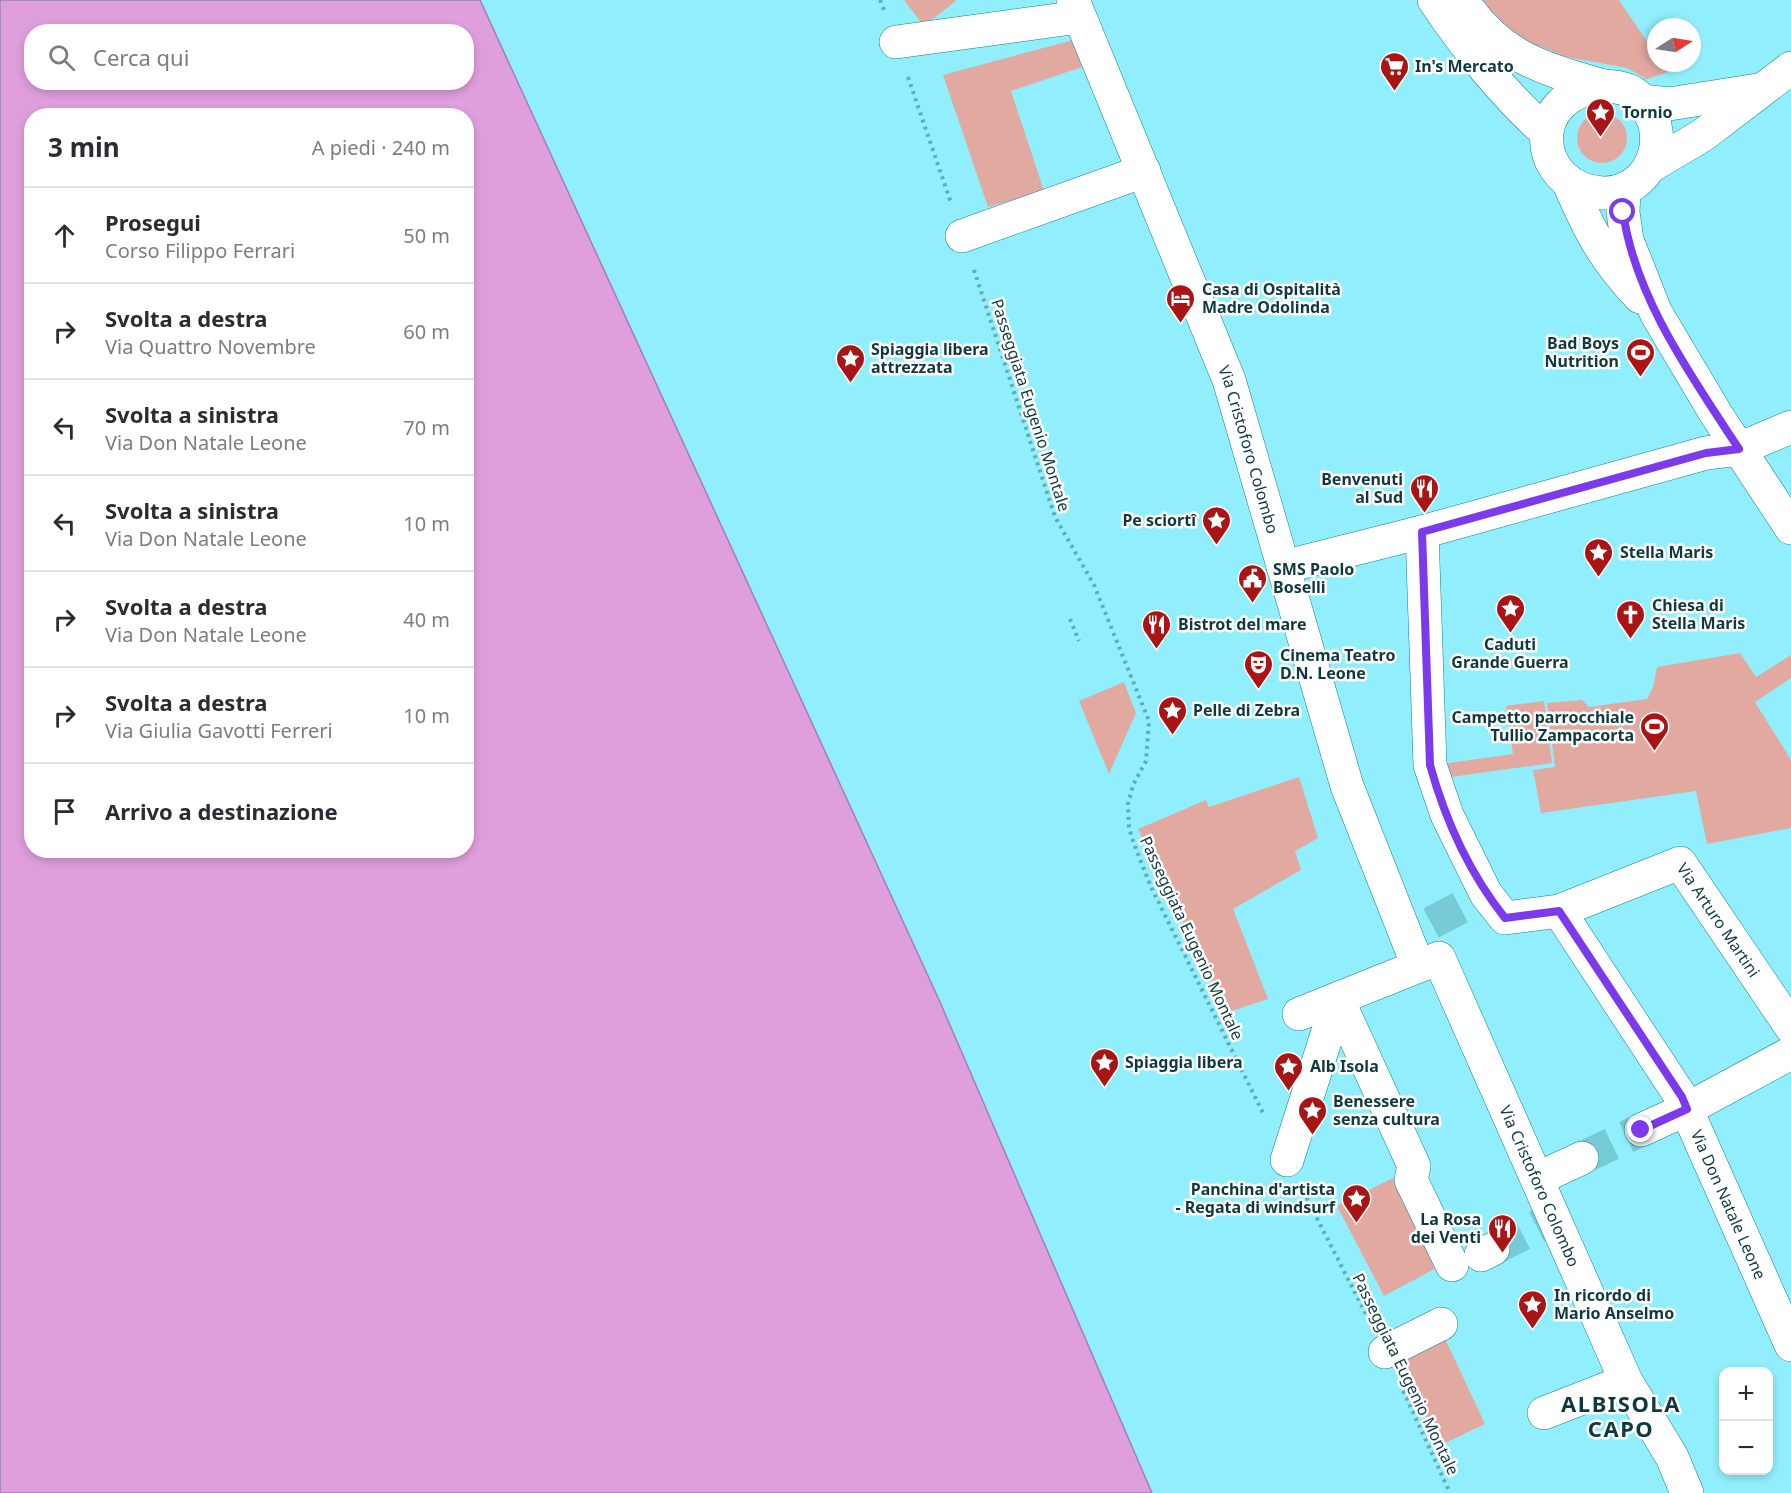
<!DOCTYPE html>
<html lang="it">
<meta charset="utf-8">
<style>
body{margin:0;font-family:"Noto Sans",sans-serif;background:#f2f2f3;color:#2b2b33}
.controls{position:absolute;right:18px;bottom:18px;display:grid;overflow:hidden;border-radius:12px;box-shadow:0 3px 9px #0003}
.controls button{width:54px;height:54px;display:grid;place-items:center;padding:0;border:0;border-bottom:2px solid #e1e1e2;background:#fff;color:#2b2b33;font:30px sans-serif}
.compass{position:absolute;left:1647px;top:18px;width:54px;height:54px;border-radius:50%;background:#fff;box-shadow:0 3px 9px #0003;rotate:78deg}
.stop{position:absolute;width:18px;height:18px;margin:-14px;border:4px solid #7c3aed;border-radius:50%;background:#fff}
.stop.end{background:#7c3aed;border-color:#fff;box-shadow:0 2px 6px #0008}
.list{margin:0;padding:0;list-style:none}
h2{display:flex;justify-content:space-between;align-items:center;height:78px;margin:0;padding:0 24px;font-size:26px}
h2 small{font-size:20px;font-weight:400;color:#7c7c81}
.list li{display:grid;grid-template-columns:39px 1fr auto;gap:18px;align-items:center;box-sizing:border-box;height:96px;padding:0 24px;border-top:2px solid #e1e1e2}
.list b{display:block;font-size:22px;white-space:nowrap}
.list p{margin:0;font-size:20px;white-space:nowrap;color:#7c7c81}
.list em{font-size:20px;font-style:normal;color:#7c7c81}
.icon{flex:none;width:33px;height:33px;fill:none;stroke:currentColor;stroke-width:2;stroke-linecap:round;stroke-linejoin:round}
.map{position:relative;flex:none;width:1791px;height:1493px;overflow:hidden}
.search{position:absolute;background:#fff;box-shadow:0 3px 9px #0003;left:24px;top:24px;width:450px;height:66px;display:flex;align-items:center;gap:15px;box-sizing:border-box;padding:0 21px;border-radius:24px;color:#7c7c81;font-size:22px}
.panel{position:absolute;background:#fff;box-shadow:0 3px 9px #0003;left:24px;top:108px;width:450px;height:750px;border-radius:24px}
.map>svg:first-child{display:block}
.green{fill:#e2a9a1}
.water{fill:#df9edd;stroke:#a180ad;stroke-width:1.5;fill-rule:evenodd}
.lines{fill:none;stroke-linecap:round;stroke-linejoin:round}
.minor-tunnel{stroke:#77cbd7;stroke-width:33;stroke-dasharray:33 16;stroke-linecap:butt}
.minor-casing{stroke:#11808d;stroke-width:34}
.major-casing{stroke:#11808d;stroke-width:34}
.path{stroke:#61abb6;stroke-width:4;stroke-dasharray:3 4.5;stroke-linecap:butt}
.minor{stroke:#fff;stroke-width:33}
.major{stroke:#fff;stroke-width:33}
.route{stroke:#7c3aed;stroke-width:8}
.labels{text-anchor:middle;stroke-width:5;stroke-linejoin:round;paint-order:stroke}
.poi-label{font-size:16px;font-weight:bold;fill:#10393e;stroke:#fefefe;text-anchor:start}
.street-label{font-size:16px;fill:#10393e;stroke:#fefefe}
.district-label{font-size:22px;font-weight:bold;letter-spacing:1.5px;fill:#10393e;stroke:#fefefe}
</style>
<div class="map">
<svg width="1791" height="1493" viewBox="0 0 1791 1493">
<rect width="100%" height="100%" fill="#91effd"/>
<g class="green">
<path d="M904 0H955L956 1 924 26Z"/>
<path d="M1477 0H1619L1656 55V63H1662L1668 72 1647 79 1627 68 1567 57 1529 42 1507 30Z"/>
<path d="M1073 40 1082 67 1011 91 1044 191 988 207 943 75Z"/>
<circle cx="1602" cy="138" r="25"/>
<path d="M1740 653 1756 677 1791 655V678L1755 702 1791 760V828L1707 844 1696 791 1541 813 1533 770 1555 767 1547 703 1582 700 1589 707 1647 699 1653 687 1657 667Z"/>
<path d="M1124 682 1136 713 1109 774 1079 701Z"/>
<path d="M1544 701 1552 763 1444 778 1442 764 1513 754 1506 706Z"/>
<path d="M1299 777 1318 838 1295 851 1301 870 1233 909 1268 999 1226 1013 1138 829 1206 800 1209 807Z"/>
<path d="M1397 1176 1442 1265 1384 1296 1337 1206Z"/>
<path d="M1441 1330 1485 1424 1439 1446 1397 1352Z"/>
</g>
<path class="water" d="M0 0H480L940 1002 1152 1493H0ZM32 32H466V82H32ZM32 116H466V850H32Z"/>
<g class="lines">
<g class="minor-tunnel">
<path d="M1431 923 1475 900"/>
<path d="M1582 1158 1641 1130"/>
<path d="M1493 1249 1542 1224"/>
</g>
<defs>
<g id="minor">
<path id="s1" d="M1073 0 1229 380 1347 786 1418 966"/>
<path d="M896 42 1079 17"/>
<path d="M962 236 1144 171"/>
<path id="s2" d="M1422 532 1430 765 1447 815 1486 894 1505 918 1559 911 1680 863 1791 1027"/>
<path d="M1283 567 1422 532 1706 453 1739 449 1791 427"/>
<path id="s3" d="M1559 911 1681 1097 1791 1345"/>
<path id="s4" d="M1299 1014 1439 958 1626 1381 1672 1457 1687 1493"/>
<path d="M1641 1130 1687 1109 1791 1053"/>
<path d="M1287 1160 1338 1000 1414 1166 1411 1180 1452 1265"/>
<path d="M1537 1179 1582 1158"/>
<path d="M1481 1255 1493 1249"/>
<path d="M1385 1352 1441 1324"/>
<path d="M1544 1413 1626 1381"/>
</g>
<g id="major">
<path d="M1434 0C1463 44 1507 98 1546 132"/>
<path d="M1462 0C1499 57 1542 68 1603 86"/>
<path d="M1605 86C1614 87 1623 87 1632 92 1637 94 1641 100 1644 104 1673 139 1649 194 1603 193 1533 190 1522 93 1605 86Z"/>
<path d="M1641 101 1669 104 1758 90"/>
<path d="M1651 166 1703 135 1791 68"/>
<path d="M1568 181C1589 230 1603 258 1640 297"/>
<path d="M1624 190 1623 212 1627 240 1656 313 1716 414 1791 528"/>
</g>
</defs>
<use href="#minor" class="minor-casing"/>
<use href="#major" class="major-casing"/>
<g class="path">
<path d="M880 0 884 10"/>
<path d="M908 77 951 203"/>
<path d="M974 270 1055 517 1094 585 1149 721 1146 761 1133 785 1128 804 1129 828 1134 844 1151 887 1264 1115"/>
<path d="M1070 619 1079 641"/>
<path d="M1303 1191 1369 1320"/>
<path d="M1400 1384 1450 1493"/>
</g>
<use href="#minor" class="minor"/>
<use href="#major" class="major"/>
</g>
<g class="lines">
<path class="route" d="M1623 212C1635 298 1692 377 1739 449L1706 453 1422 532 1430 765C1445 819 1470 874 1505 918L1559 911 1682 1097 1687 1109 1641 1130"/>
</g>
<defs>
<symbol id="supermarket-pin" viewBox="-11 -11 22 30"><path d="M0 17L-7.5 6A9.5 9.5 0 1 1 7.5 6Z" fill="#a91514" stroke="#fefefe"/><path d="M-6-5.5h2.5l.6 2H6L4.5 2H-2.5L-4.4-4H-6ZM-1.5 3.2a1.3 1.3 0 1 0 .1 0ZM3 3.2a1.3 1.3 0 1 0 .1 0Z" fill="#fff"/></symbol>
<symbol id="sight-pin" viewBox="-11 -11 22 30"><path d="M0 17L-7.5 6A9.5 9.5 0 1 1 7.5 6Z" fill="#a91514" stroke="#fefefe"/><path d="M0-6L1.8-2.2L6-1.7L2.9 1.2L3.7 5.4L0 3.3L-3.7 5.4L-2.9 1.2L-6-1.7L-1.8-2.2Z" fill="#fff"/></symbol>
<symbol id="hotel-pin" viewBox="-11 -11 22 30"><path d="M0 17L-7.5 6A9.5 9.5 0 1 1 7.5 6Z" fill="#a91514" stroke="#fefefe"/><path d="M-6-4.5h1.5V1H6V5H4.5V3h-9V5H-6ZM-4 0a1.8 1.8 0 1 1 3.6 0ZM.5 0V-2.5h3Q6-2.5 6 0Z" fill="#fff"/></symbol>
<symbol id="stadium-pin" viewBox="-11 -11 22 30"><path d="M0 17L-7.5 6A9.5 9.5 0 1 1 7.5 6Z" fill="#a91514" stroke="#fefefe"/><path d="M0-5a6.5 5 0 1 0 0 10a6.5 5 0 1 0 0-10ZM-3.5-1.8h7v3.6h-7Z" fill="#fff"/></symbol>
<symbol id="restaurant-pin" viewBox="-11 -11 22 30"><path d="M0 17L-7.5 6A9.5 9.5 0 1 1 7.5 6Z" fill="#a91514" stroke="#fefefe"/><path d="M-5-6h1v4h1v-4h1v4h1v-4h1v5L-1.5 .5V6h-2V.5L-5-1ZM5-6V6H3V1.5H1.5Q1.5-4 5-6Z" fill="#fff"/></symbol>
<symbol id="civic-pin" viewBox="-11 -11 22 30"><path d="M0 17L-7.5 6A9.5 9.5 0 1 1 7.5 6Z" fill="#a91514" stroke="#fefefe"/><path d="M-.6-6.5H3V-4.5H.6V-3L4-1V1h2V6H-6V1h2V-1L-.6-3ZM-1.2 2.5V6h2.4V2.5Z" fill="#fff"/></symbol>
<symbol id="church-pin" viewBox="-11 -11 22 30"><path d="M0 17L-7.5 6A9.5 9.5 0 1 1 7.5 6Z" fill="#a91514" stroke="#fefefe"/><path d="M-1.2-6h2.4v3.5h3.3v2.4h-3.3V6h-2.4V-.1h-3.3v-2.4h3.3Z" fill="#fff"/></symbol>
<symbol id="theatre-pin" viewBox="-11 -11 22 30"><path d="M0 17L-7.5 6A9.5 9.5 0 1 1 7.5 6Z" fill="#a91514" stroke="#fefefe"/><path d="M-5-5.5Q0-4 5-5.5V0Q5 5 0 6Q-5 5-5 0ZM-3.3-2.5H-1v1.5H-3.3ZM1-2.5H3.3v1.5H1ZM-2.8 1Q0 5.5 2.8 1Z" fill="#fff"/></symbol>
</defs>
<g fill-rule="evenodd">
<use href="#supermarket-pin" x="1378" y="50" width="33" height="45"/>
<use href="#sight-pin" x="1584" y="96" width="33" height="45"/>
<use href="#hotel-pin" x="1164" y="282" width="33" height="45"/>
<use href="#stadium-pin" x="1624" y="336" width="33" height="45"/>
<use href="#sight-pin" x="834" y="342" width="33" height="45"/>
<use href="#restaurant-pin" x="1408" y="472" width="33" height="45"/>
<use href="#sight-pin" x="1200" y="504" width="33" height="45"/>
<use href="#sight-pin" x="1582" y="536" width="33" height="45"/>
<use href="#civic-pin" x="1236" y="562" width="33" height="45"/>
<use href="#sight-pin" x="1494" y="592" width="33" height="45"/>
<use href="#church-pin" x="1614" y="598" width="33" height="45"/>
<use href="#restaurant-pin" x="1140" y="608" width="33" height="45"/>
<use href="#theatre-pin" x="1242" y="648" width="33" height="45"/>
<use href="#sight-pin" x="1156" y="694" width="33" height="45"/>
<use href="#stadium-pin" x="1638" y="710" width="33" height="45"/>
<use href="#sight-pin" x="1088" y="1046" width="33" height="45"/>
<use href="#sight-pin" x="1272" y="1050" width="33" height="45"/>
<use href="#sight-pin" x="1296" y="1094" width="33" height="45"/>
<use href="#sight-pin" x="1340" y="1182" width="33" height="45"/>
<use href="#restaurant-pin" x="1486" y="1212" width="33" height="45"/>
<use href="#sight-pin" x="1516" y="1288" width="33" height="45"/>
</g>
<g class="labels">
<g class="poi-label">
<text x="1415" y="72">In's Mercato</text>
<text x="1622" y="118">Tornio</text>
<text x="1202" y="295">Casa di Ospitalità<tspan x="1202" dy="18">Madre Odolinda</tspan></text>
<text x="1619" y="349" text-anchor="end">Bad Boys<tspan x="1619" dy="18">Nutrition</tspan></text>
<text x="871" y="355">Spiaggia libera<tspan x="871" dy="18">attrezzata</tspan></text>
<text x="1403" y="485" text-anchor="end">Benvenuti<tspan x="1403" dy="18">al Sud</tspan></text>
<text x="1196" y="526" text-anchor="end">Pe sciortî</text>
<text x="1620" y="558">Stella Maris</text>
<text x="1273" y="575">SMS Paolo<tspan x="1273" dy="18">Boselli</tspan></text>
<text x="1652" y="611">Chiesa di<tspan x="1652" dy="18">Stella Maris</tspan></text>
<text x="1178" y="630">Bistrot del mare</text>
<text x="1510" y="650" text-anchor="middle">Caduti<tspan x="1510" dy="18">Grande Guerra</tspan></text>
<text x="1280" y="661">Cinema Teatro<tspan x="1280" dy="18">D.N. Leone</tspan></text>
<text x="1193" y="716">Pelle di Zebra</text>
<text x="1634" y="723" text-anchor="end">Campetto parrocchiale<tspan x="1634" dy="18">Tullio Zampacorta</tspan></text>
<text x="1125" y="1068">Spiaggia libera</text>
<text x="1310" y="1072">Alb Isola</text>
<text x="1333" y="1107">Benessere<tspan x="1333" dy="18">senza cultura</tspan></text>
<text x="1335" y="1195" text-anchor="end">Panchina d'artista<tspan x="1335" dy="18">- Regata di windsurf</tspan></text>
<text x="1481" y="1225" text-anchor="end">La Rosa<tspan x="1481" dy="18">dei Venti</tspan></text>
<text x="1554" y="1301">In ricordo di<tspan x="1554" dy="18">Mario Anselmo</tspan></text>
</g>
<g class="street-label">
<text transform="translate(1031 405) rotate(72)" y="6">Passeggiata Eugenio Montale</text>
<text dy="6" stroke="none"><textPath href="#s1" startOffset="483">Via Cristoforo Colombo</textPath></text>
<text dy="6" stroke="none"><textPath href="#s2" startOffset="658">Via Arturo Martini</textPath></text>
<text transform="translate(1192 938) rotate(65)" y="6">Passeggiata Eugenio Montale</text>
<text dy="6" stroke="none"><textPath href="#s4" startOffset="400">Via Cristoforo Colombo</textPath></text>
<text dy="6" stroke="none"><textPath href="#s3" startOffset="340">Via Don Natale Leone</textPath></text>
<text transform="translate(1406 1374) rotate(64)" y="6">Passeggiata Eugenio Montale</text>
</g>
<g class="district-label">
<text x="1621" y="1412">ALBISOLA<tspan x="1621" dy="25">CAPO</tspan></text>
</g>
</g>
</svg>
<div class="controls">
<button>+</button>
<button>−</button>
</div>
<svg class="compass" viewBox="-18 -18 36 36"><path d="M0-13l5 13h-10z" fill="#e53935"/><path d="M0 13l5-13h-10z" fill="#7c7c81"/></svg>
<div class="stop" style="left:1623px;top:212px"></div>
<div class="stop end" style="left:1641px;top:1130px"></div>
<div class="search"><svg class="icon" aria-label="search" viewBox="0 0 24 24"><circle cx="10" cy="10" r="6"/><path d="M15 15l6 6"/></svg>Cerca qui</div>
<section class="panel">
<h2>3 min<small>A piedi · 240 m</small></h2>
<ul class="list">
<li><svg class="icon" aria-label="ahead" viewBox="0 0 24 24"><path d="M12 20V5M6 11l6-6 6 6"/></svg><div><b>Prosegui</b><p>Corso Filippo Ferrari</p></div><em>50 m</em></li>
<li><svg class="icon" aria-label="right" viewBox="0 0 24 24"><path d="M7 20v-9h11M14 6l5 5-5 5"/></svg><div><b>Svolta a destra</b><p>Via Quattro Novembre</p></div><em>60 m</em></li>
<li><svg class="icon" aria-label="left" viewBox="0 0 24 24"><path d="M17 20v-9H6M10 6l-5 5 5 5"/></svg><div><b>Svolta a sinistra</b><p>Via Don Natale Leone</p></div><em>70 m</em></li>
<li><svg class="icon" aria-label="left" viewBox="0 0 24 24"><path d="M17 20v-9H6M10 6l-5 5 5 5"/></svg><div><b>Svolta a sinistra</b><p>Via Don Natale Leone</p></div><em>10 m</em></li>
<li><svg class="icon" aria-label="right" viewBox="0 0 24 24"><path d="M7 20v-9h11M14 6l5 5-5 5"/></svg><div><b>Svolta a destra</b><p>Via Don Natale Leone</p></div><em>40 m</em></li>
<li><svg class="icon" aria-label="right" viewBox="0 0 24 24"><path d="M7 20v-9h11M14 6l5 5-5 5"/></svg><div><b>Svolta a destra</b><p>Via Giulia Gavotti Ferreri</p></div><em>10 m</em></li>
<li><svg class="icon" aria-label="arrive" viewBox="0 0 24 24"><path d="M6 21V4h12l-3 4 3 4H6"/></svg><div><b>Arrivo a destinazione</b></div></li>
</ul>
</section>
</div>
